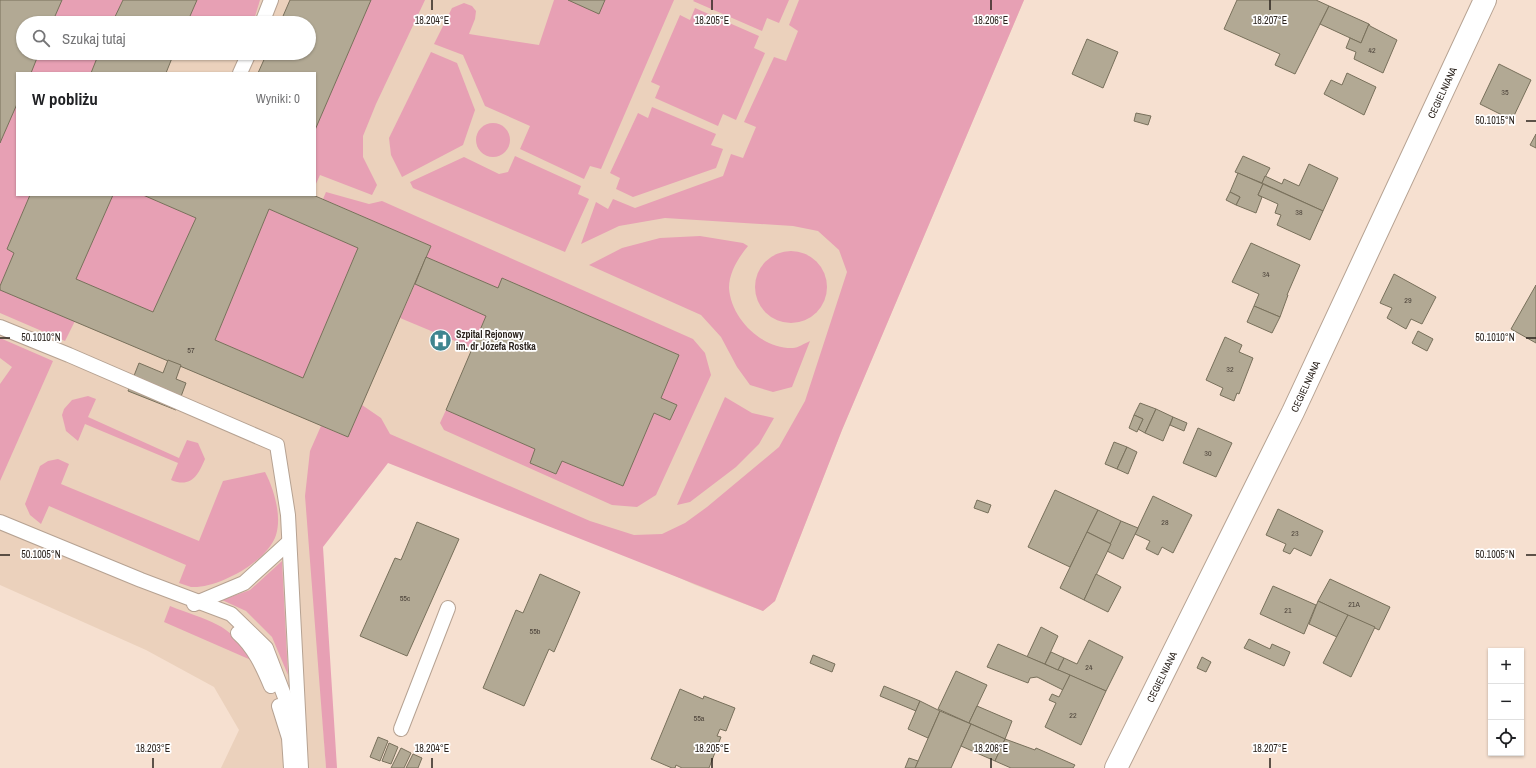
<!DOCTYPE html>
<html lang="pl">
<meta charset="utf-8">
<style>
body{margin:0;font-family:"Archivo Narrow",sans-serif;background:#f2f2f2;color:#202124}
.controls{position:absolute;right:12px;bottom:12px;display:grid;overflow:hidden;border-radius:0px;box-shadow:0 1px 3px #0004}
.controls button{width:36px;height:36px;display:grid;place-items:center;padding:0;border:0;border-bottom:1px solid #e0e0e0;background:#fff;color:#202124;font:20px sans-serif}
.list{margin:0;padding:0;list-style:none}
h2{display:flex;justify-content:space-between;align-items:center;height:52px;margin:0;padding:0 16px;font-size:17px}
h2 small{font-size:13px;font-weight:400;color:#757577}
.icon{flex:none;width:22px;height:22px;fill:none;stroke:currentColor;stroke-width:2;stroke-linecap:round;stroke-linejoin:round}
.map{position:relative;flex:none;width:1536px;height:768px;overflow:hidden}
.search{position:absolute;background:#fff;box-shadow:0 1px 3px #0004;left:16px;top:16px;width:300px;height:44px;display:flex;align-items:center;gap:10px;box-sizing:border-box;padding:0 14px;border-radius:22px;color:#757577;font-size:15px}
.panel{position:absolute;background:#fff;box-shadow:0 1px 3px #0004;left:16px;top:72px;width:300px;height:124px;border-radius:0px}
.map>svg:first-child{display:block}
.built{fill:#ebd1bc;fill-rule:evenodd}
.green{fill:#e7a0b4}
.building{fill:#b2a994;stroke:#78705b;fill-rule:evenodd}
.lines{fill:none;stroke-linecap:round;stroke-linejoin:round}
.lane-casing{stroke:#b6a292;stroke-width:16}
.street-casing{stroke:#b6a292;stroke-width:24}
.lane{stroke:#fff;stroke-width:14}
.street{stroke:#fff;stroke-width:22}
.ticks{fill:none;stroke:#2b231d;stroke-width:1.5}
.labels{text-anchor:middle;stroke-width:3.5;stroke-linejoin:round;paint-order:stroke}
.number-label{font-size:8px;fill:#4d443b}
.street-label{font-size:10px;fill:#2b231d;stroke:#fff}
.poi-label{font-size:10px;font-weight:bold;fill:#2b231d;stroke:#fff;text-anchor:start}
.ticks-label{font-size:10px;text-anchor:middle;fill:#2b231d;stroke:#fff;stroke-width:3.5;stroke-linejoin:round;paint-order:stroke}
</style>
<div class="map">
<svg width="1536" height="768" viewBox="0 0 1536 768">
<rect width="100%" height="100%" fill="#f6e0d0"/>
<path class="built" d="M0 0H1024L842 430 775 601 763 611 695 585 499 495 379 444 310 531 326 768H221L239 730 214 687 146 650 0 585ZM23 23H309V53H23ZM17 73H315V195H17Z"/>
<g class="green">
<path d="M62 0H123L112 23H52Z"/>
<path d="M197 0H260L253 23H199L189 19Z"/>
<path d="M371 0H425L376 104 363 136V157L377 185 372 195 320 175 315 186V130Z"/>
<path d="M554 0H568L599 13 605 0H674L601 169 590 166 584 179 520 149 530 126 485 106 463 55 434 44 452 8 464 3 472 6 476 11 475 19 469 34 539 45Z"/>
<path d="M694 0H789L779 23 767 18 762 31 693 1Z"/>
<path d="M799 0H1024L842 430 775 601 763 611 388 463 323 547 337 768H326L305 496 310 451 321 426 348 437 362 405 381 418 390 434 590 521 634 535 662 534 685 523 707 507 779 447 805 401 847 272 839 250 818 231 793 226 665 218 619 226 581 244 596 202 608 209 613 199 635 208 723 176 731 154 743 158 756 127 744 122 774 57 786 61 798 31 789 25Z"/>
<path d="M695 8 759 36 754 48 765 53 736 120 723 114 718 126 655 98 660 86 651 82 680 15 690 20Z"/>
<path d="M431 52 457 63 475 110 463 145 402 177 391 155 389 138Z"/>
<path d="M39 53H99L91 73H31Z"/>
<path d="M17 104V195H30L7 249 14 253 0 286V143Z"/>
<path d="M652 107 716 134 711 145 723 149 716 168 633 197 616 189 620 178 610 173 638 113 648 118Z"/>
<circle cx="493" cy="140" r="17"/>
<path d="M515 156 581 186 578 194 589 199 565 252 413 188 410 182 464 157 499 174 508 172Z"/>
<path d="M326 192 369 204 382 201 693 339 705 353 711 375 656 495 637 507 612 505 444 430 440 423 446 410 535 449 530 463 556 474 562 461 622 486 654 413 670 420 677 405 661 398 679 355 503 278 498 288 426 257 431 246 323 199Z"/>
<path d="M113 195H143L196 218 153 312 76 279Z"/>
<path d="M269 209 358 248 303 378 215 340Z"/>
<path d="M700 236 743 243 748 246C739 257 729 272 729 288 731 319 762 349 793 348 798 348 805 343 810 341L792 387 773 392 750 385 737 367 721 337 701 315 589 265 622 248 660 238Z"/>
<circle cx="791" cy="287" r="36"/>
<path d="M415 284 486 316 472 348 400 318Z"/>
<path d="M0 290 75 321 65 341 0 313Z"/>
<path d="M0 338 53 361 0 481V384L12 367 0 358Z"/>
<path d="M88 396 96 399 88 417 179 458 187 440 198 443 205 459C198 476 191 488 171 480L178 463 85 424 78 441 66 431 62 415 64 409 72 400Z"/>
<path d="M725 397 752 413 774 418 759 444 736 467 690 502 677 505Z"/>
<path d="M58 459 69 464 61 484 199 541 223 481 265 472C274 489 282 516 276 535 268 561 218 589 191 587 187 586 183 584 179 583L186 565 49 506 41 524 30 515 25 504 40 466 48 461Z"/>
<path d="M282 561 288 675 272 637 246 611 222 600 250 590Z"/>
<path d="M170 606C207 621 231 622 251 660L164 622Z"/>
</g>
<g class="building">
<path d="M0 0H62L52 23H23V53H39L31 73H17V104L0 143Z"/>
<path d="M123 0H197L187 23H112Z"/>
<path d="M290 0H371L315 130V73H258L267 53H309V23H280Z"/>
<path d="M568 0H605L599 14Z"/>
<path d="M1237 0H1316L1329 6 1295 74 1275 65 1280 54 1224 29Z"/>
<path d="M1329 6 1369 24 1361 43 1320 24Z"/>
<path d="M1369 24 1370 26 1397 40 1383 73 1354 59 1356 52 1346 48 1350 38 1361 43Z"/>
<path d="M1087 39 1118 52 1103 88 1072 74Z"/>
<path d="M99 53H174L166 73H91Z"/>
<path d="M1499 64 1531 80 1512 120 1480 104Z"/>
<path d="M1347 73 1376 87 1364 115 1324 94 1331 80 1342 85Z"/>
<path d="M1136 113 1151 116 1148 125 1134 121Z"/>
<path d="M1536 134V148L1530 145Z"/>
<path d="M1243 156 1270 168 1262 183 1235 172Z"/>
<path d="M1309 164 1338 178 1323 211 1262 183 1265 176 1282 184 1284 179 1299 186Z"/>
<path d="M1238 173 1263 184 1258 195 1262 197 1256 213 1236 205 1240 197 1230 192Z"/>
<path d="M1263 184 1323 211 1310 240 1277 225 1281 215 1275 213 1278 204 1258 195Z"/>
<path d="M1230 192 1240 197 1236 205 1226 200Z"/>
<path d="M30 195H113L76 279 153 312 196 218 143 195H313L431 246 348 437 0 290V286L14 253 7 249ZM269 209 358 248 303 378 215 340Z"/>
<path d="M1251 243 1300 265 1287 295H1288L1280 317 1254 306 1259 294 1232 282Z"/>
<path d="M426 257 498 288 502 278 679 355 661 398 677 405 670 420 654 413 623 486 562 461 556 474 530 463 535 449 446 410 486 316 415 284Z"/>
<path d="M1394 274 1436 297 1422 324 1411 319 1406 329 1387 318 1392 308 1380 303Z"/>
<path d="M1536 285V343L1511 329Z"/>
<path d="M1254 306 1280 317 1272 333 1247 322Z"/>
<path d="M1418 331 1433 339 1427 351 1412 343Z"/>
<path d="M1225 337 1242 345 1239 352 1253 358 1239 394 1237 393 1234 401 1220 395 1223 388 1206 380Z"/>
<path d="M168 360 181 365 176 379 186 383 176 410 128 391 139 363 163 373Z"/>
<path d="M1140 403 1156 409 1145 433 1138 429 1143 419 1134 415Z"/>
<path d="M1156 409 1173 417 1163 441 1145 433Z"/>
<path d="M1134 415 1143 419 1137 432 1129 428Z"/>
<path d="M1173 417 1187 423 1184 431 1170 425Z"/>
<path d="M1198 428 1232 443 1216 477 1183 463Z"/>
<path d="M1114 442 1127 447 1117 469 1105 464Z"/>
<path d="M1127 447 1137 452 1128 474 1117 469Z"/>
<path d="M1055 490 1098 510 1070 567 1028 547Z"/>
<path d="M1153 496 1192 515 1173 553 1162 547 1158 555 1146 549 1150 541 1135 534Z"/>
<path d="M977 500 991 505 988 513 974 508Z"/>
<path d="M1278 509 1323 531 1311 556 1294 548 1290 554 1283 551 1286 544 1266 535Z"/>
<path d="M1098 510 1121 521 1111 544 1087 532Z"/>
<path d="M1121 521 1138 528 1123 559 1107 551Z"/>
<path d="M417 522 459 539 407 656 360 636 395 558 401 560Z"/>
<path d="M1087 532 1111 544 1084 600 1060 588Z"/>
<path d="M540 574 580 592 554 652 549 649 524 706 483 688 516 610 523 613Z"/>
<path d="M1096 574 1121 587 1108 612 1084 600Z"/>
<path d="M1330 579 1390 607 1379 630 1318 601Z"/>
<path d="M1273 586 1316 605 1304 634 1260 614Z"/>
<path d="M1318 601 1348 615 1337 637 1309 624Z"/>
<path d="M1348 615 1375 627 1351 677 1323 663Z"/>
<path d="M1041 627 1058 636 1045 664 1027 657Z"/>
<path d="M1249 639 1270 649 1272 644 1290 652 1284 666 1244 648Z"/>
<path d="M1089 640 1123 657 1106 691 1058 670 1064 658 1077 664Z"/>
<path d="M998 644 1070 675 1063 690 1037 677 1030 678 1028 683 987 667Z"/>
<path d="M1051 652 1064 658 1058 670 1045 664Z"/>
<path d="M813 655 835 664 832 672 810 663Z"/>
<path d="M1202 657 1211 662 1206 672 1197 668Z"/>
<path d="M956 671 987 685 969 723 938 709Z"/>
<path d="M1070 675 1106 691 1081 745 1045 727 1056 703 1049 700 1052 694 1059 697Z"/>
<path d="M884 686 920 701 916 711 880 696Z"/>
<path d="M680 689 703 699 704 696 735 708 726 731 720 729 717 736 721 737 709 768H682L676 765 675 768H672L651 759Z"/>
<path d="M920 701 940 711 928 738 908 729Z"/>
<path d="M977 706 1012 721 1005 739 969 723Z"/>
<path d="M940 711 971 724 951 768H915Z"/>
<path d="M971 724 1005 739 995 761 961 746Z"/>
<path d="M378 737 388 741 380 761 370 757Z"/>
<path d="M1005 739 1035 750 1036 748 1075 765 1073 768H1011L995 761Z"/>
<path d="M389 743 398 747 391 764 382 761Z"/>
<path d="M401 748 411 753 404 768H391Z"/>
<path d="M413 754 422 758 418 768H406Z"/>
<path d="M909 758 918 761 915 768H905Z"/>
</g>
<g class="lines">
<defs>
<g id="lane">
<path d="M262 23 271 0"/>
<path d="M240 73 249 53"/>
<path d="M0 327 69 355 277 445 288 515 301 768"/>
<path d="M0 522 141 580 231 614 266 648 294 721"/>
<path d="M194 604 244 583 289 542"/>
<path d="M238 633C254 647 263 667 271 686"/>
<path d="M279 706 289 738 291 768"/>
<path d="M401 729 448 608"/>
</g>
<g id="street">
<path id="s1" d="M1116 768 1293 412 1485 0"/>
</g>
</defs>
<use href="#lane" class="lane-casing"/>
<use href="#street" class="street-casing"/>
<use href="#lane" class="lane"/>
<use href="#street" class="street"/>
</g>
<path class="ticks" d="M432 0V10M712 0V10M991 0V10M1270 0V10M1526 121H1536M0 338H10M1526 338H1536M0 555H10M1526 555H1536M153 758V768M432 758V768M712 758V768M991 758V768M1270 758V768"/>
<defs>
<symbol id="hospital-disc" viewBox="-11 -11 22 22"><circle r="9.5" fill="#3f858f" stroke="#fff"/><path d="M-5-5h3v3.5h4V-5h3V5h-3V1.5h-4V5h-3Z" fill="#fff"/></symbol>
</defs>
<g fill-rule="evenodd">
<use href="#hospital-disc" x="428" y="328" width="25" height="25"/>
</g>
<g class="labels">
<g class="number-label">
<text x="1372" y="53">42</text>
<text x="1505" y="95">35</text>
<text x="1299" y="215">38</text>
<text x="1266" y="277">34</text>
<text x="1408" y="303">29</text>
<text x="191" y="353">57</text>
<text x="1230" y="372">32</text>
<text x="1208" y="456">30</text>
<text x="1165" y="525">28</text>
<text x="1295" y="536">23</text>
<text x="405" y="601">55c</text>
<text x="1354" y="607">21A</text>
<text x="1288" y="613">21</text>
<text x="535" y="634">55b</text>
<text x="1089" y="670">24</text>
<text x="1073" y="718">22</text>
<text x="699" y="721">55a</text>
</g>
<g class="street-label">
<text dy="4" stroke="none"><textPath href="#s1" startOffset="750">CEGIELNIANA</textPath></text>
<text dy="4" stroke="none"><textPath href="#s1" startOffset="426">CEGIELNIANA</textPath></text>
<text dy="4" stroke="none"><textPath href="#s1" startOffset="102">CEGIELNIANA</textPath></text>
</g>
<g class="poi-label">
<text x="456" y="338">Szpital Rejonowy<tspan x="456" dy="12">im. dr Józefa Rostka</tspan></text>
</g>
</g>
<g class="ticks-label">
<text x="432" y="24">18.204°E</text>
<text x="712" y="24">18.205°E</text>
<text x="991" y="24">18.206°E</text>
<text x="1270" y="24">18.207°E</text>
<text x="1495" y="124">50.1015°N</text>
<text x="41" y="341">50.1010°N</text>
<text x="1495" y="341">50.1010°N</text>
<text x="41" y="558">50.1005°N</text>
<text x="1495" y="558">50.1005°N</text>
<text x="153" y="752">18.203°E</text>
<text x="432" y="752">18.204°E</text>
<text x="712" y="752">18.205°E</text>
<text x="991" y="752">18.206°E</text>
<text x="1270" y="752">18.207°E</text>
</g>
</svg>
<div class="controls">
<button>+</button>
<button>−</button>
<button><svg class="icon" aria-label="locate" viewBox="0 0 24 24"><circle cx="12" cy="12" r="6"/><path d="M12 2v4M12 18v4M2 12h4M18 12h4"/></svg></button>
</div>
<div class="search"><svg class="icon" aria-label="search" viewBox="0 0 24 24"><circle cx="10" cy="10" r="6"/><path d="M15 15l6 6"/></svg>Szukaj tutaj</div>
<section class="panel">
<h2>W pobliżu<small>Wyniki: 0</small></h2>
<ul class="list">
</ul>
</section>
</div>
